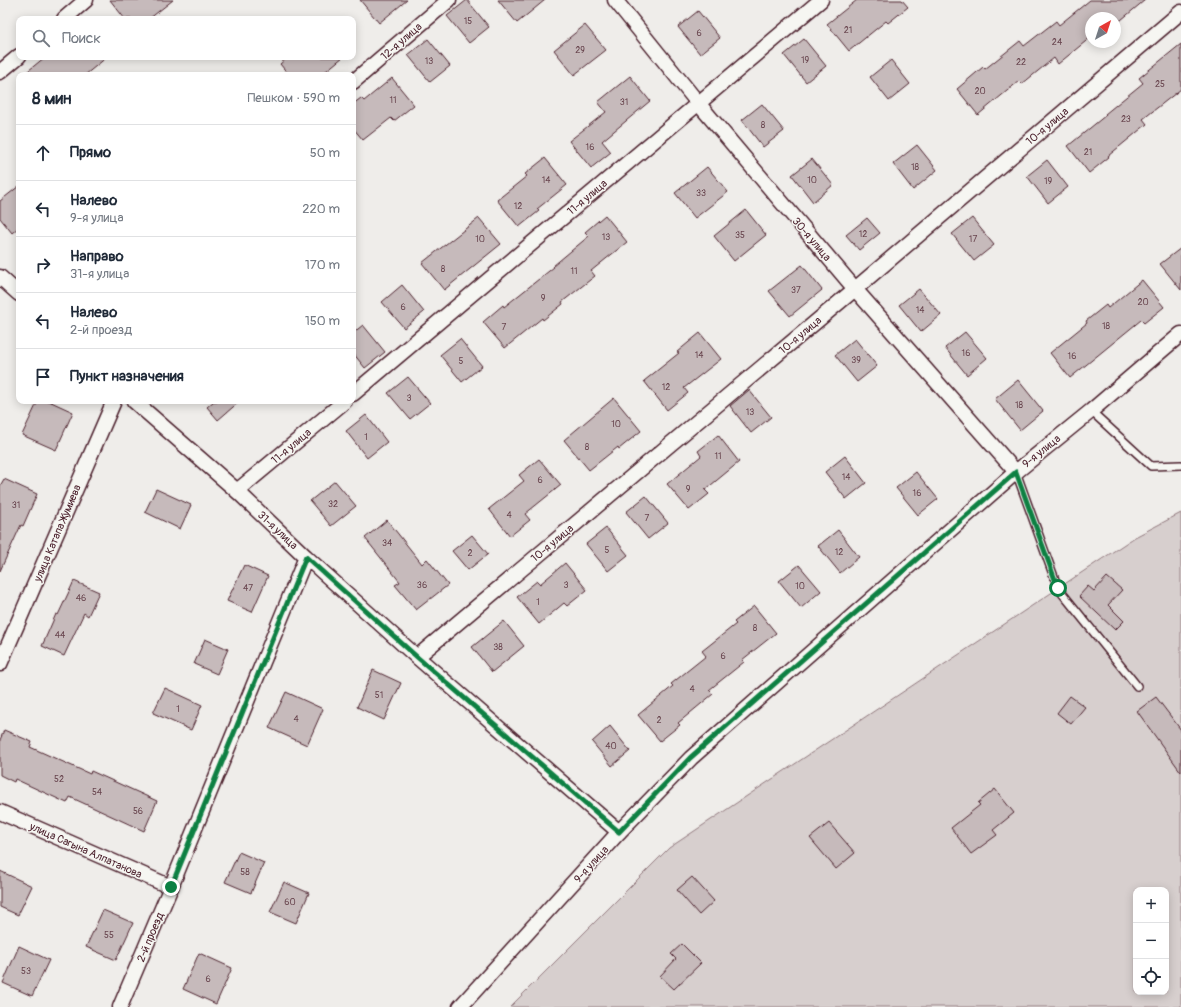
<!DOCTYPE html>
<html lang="ru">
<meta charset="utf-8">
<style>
body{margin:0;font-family:Pangolin,sans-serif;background:#f2f2f3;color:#1f2937}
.controls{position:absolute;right:12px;bottom:12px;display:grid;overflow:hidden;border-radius:8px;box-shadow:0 2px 10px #0003}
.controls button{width:36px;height:36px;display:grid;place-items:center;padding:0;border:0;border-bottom:1px solid #e0e1e3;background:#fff;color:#1f2937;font:20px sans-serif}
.compass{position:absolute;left:1085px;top:12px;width:36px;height:36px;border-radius:50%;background:#fff;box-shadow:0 2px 10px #0003;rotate:39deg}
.stop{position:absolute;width:12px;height:12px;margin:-9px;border:3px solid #0b8043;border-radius:50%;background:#fff}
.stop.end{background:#0b8043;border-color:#fff;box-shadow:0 1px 4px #0008}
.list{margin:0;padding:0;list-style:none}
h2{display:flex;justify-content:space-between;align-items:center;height:52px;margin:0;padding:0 16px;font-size:17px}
h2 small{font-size:13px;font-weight:400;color:#747a83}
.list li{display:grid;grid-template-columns:26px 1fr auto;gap:12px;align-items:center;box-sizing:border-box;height:56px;padding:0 16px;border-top:1px solid #e0e1e3}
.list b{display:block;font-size:15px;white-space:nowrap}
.list p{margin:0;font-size:13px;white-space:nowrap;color:#747a83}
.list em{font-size:13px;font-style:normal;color:#747a83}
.icon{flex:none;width:22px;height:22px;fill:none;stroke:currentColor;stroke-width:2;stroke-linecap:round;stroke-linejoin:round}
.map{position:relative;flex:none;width:1181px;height:1007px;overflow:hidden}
.search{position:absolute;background:#fff;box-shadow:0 2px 10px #0003;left:16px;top:16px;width:340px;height:44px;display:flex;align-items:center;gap:10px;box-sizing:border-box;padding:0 14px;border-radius:8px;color:#747a83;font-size:15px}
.panel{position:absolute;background:#fff;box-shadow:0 2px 10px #0003;left:16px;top:72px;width:340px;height:332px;border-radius:8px}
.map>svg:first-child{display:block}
.green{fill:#d7cfce;stroke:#90777c;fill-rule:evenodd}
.building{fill:#c6babb;stroke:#4a1f2b}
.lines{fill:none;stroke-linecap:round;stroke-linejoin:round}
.lane-casing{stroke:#4a1f2b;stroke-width:10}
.street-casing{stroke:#4a1f2b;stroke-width:17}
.lane{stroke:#f6f6f2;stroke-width:7}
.street{stroke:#f6f6f2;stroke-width:14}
.route{stroke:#0b8043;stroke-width:5}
.labels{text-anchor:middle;stroke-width:3;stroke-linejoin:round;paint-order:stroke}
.number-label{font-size:9px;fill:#69464f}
.street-label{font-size:11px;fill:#4a1f2b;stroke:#f6f6f2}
</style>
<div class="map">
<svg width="1181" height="1007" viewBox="0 0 1181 1007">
<rect width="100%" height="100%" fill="#efedea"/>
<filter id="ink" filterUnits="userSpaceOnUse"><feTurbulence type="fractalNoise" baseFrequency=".025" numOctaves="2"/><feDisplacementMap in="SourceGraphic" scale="8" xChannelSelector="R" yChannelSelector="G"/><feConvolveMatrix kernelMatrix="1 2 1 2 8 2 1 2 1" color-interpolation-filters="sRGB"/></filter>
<g filter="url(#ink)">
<path class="green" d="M1181 513V1007H510L669 848 1135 537ZM1136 890H1166V992H1136Z"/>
<g class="building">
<path d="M110 0H173L149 19H125Z"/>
<path d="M360 0H407L379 23Z"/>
<path d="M467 0 489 27 469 43 447 16Z"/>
<path d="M498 0H545L517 23Z"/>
<path d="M857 0H902L908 7 888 23 886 21 849 51 827 24Z"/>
<path d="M1090 0H1145L1115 25V18H1091V37L1058 64 1054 58 1022 84 1019 81 978 115 957 89 983 67 985 69 1020 41 1024 46 1056 21 1059 25Z"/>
<path d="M698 11 720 38 700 54 678 27Z"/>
<path d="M585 25 606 50 574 75 554 50Z"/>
<path d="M428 39 450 66 430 82 408 55Z"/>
<path d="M804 39 826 66 806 82 784 55Z"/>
<path d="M1181 44V89L1143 119 1147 124 1108 156 1109 157 1089 173 1068 146 1106 115 1105 114 1143 83 1139 78Z"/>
<path d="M45 57H107L85 75H23Z"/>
<path d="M288 57H343L321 75H289L280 64Z"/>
<path d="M891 60 910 84 889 101 870 77Z"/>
<path d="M630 76 650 101 602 141 611 152 591 168 569 141 606 112 598 102Z"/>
<path d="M392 78 414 105 394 121 391 118 363 140 353 128V104L361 98 364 101Z"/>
<path d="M762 104 784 131 763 147 742 120Z"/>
<path d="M917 145 937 170 913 190 893 164Z"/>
<path d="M545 158 567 185 537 209 539 211 519 227 497 200 527 176 525 174Z"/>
<path d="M812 159 833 185 813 202 792 175Z"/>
<path d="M1047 160 1068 187 1048 203 1027 176Z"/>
<path d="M707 167 728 192 695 218 675 193Z"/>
<path d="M19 186V227L12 233 0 218V201Z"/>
<path d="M746 210 766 235 734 261 714 236Z"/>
<path d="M605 215 627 242 591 271 595 276 562 302 563 304 543 320 542 318 505 348 483 322 503 305 504 307 554 267 553 266 589 236 585 232Z"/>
<path d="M479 218 501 244 444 290 422 263Z"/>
<path d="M867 218 880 233 859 250 846 235Z"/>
<path d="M972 218 994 245 974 261 952 234Z"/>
<path d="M1181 248V290L1160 264Z"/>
<path d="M802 265 822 290 790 316 769 291Z"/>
<path d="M1142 280 1164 307 1144 323 1141 320 1070 378 1050 353 1087 323 1086 321 1106 305 1108 308Z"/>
<path d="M402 285 424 312 404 328 382 302Z"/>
<path d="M919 289 941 315 921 332 899 305Z"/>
<path d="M363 325 385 352 365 368 353 353V333Z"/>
<path d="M965 332 987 358 967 375 945 348Z"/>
<path d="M700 333 721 359 684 388 688 393 667 410 644 381 679 353 677 352Z"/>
<path d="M460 339 482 366 462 382 440 355Z"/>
<path d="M855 339 877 366 857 382 835 355Z"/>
<path d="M408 377 430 403 410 419 388 393Z"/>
<path d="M1018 380 1043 411 1020 430 995 399Z"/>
<path d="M749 390 771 417 751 433 730 406Z"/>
<path d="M614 398 641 431 619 449 618 447 589 470 564 440Z"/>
<path d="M38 401H49L73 412 56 450 22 435Z"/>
<path d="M214 401H240L218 420 207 407Z"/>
<path d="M366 415 387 442 367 458 346 431Z"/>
<path d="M718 435 739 462 705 490 709 494 689 510 667 484 701 456 698 451Z"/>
<path d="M845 456 866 483 846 499 825 472Z"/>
<path d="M539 459 561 485 525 514 530 520 510 536 489 509 524 481 519 475Z"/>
<path d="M916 472 938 499 918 515 896 488Z"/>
<path d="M4 479 37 494 23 526 21 525 0 571V486Z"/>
<path d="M335 481 356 506 331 526 310 501Z"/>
<path d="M156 489 191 505 180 529 145 512Z"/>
<path d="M646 496 668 523 648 539 626 512Z"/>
<path d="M387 520 422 564 427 559 448 585 416 610 395 585 400 582 365 538Z"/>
<path d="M606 528 628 555 608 571 586 544Z"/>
<path d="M838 530 859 557 840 573 818 546Z"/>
<path d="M472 535 488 554 468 570 452 551Z"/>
<path d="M565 563 587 590 567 606 564 603 539 624 517 597 537 581 540 584Z"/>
<path d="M244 565 268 576 252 612 227 601Z"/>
<path d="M799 565 821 591 801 608 779 581Z"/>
<path d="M1107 577 1122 590 1108 605 1124 621 1115 630 1079 596 1088 586 1094 591Z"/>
<path d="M74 581 99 592 88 616 84 613 64 656 42 646 56 614 58 615Z"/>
<path d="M754 606 776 633 742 660 744 662 709 690 713 694 678 723 680 725 660 741 638 715 673 686 671 684 706 656 702 651 736 624 734 622Z"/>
<path d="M504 621 524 646 492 672 472 647Z"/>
<path d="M205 639 228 649 217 674 194 664Z"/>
<path d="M373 670 401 683 384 720 357 707Z"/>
<path d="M165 688 202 705 191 730 153 713Z"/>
<path d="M286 692 323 709 307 745 269 728Z"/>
<path d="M1070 696 1085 707 1071 724 1057 713Z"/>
<path d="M1156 697 1181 730V772L1137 711Z"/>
<path d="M610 726 630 751 612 766 592 742Z"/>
<path d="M4 730 32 742 30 747 90 774 91 771 157 801 144 831 70 797 67 803 15 779 14 782 0 775V740Z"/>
<path d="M995 789 1014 813 993 830 997 835 971 854 951 828 980 805 978 803Z"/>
<path d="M829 823 855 853 836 869 810 838Z"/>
<path d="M239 852 264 863 251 893 225 882Z"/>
<path d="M0 871 32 886 18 915 0 907Z"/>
<path d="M692 877 714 901 699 915 677 890Z"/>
<path d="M284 882 309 893 296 923 270 912Z"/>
<path d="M103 910 133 923 116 960 86 947Z"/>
<path d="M682 944 701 963 674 989 660 976 676 959 671 954Z"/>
<path d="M19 946 49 960 32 996 3 983Z"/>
<path d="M199 953 232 968 216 1004 183 989Z"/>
</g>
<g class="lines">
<defs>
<g id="lane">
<path d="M1091 411 1151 466 1181 465"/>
<path d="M1016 472 1058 588 1137 686"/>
</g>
<g id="street">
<path d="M615 0 698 103 855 289 1016 472"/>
<path d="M64 19 86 0"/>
<path d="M0 72 19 56"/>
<path d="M353 82 449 0"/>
<path d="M0 277 19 294"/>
<path d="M353 394 821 0"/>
<path d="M134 401 237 491 306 557 417 657 619 832"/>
<path d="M237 491 345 401"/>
<path d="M417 657 855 289 1181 12"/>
<path d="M0 664 114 401"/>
<path d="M0 812 171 887"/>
<path d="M120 1007 171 887 306 557"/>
<path d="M460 1007 619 832 691 758 1016 472 1091 411 1181 334"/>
</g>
</defs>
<use href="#lane" class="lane-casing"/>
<use href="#street" class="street-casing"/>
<use href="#lane" class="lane"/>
<use href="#street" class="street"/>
</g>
</g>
<g class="lines" filter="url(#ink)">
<path class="route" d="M171 887 306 557 417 657 619 832 690 758 1016 472 1058 588"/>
</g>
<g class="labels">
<g class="number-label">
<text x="468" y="24">15</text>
<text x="848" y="33">21</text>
<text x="699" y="36">6</text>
<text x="1057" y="45">24</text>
<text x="580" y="53">29</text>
<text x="805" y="63">19</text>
<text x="429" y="64">13</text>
<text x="1021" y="65">22</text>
<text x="1160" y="87">25</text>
<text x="980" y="94">20</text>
<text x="393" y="103">11</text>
<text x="624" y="105">31</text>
<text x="1126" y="122">23</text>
<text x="763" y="128">8</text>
<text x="590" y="150">16</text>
<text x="1088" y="155">21</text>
<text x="915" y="170">18</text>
<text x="546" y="183">14</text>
<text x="812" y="183">10</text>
<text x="1048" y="184">19</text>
<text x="701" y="196">33</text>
<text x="518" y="209">12</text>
<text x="863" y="237">12</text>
<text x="740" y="238">35</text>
<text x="606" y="240">13</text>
<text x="480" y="242">10</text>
<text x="973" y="242">17</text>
<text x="443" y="272">8</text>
<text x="574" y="274">11</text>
<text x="796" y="293">37</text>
<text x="543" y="301">9</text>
<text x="1143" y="305">20</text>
<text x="403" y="310">6</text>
<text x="920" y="313">14</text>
<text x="1106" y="329">18</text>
<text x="504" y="330">7</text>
<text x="966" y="356">16</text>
<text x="699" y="358">14</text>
<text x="1072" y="359">16</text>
<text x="856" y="363">39</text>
<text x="461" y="364">5</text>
<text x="666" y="390">12</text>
<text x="409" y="401">3</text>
<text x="1019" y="408">18</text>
<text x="750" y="415">13</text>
<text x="616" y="427">10</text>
<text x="366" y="440">1</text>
<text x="587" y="450">8</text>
<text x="718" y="459">11</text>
<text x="846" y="480">14</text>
<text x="540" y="483">6</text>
<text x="688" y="492">9</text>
<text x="917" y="496">16</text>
<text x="333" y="507">32</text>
<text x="16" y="508">31</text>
<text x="509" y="518">4</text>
<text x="647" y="521">7</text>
<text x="387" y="546">34</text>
<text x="607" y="553">5</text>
<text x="839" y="555">12</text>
<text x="470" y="556">2</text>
<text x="422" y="588">36</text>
<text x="566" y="588">3</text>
<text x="800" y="589">10</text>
<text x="248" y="591">47</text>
<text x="81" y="601">46</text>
<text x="538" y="605">1</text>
<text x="755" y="631">8</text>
<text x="60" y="638">44</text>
<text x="498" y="650">38</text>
<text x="723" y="659">6</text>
<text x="692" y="692">4</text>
<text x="379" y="698">51</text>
<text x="178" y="712">1</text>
<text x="296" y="722">4</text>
<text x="659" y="723">2</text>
<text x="611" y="749">40</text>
<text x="59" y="782">52</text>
<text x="97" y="795">54</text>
<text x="138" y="814">56</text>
<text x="245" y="875">58</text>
<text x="290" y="905">60</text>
<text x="109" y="938">55</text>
<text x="26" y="974">53</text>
<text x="208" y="982">6</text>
</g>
<g class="street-label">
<text transform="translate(401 41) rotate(-41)" y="4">12-я улица</text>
<text transform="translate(1047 126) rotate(-40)" y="4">10-я улица</text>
<text transform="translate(587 197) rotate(-40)" y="4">11-я улица</text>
<text transform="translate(812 239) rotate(50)" y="4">30-я улица</text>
<text transform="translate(800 335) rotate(-40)" y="4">10-я улица</text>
<text transform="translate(291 446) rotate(-40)" y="4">11-я улица</text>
<text transform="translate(1041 451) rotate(-39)" y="4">9-я улица</text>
<text transform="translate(278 530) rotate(43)" y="4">31-я улица</text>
<text transform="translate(57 533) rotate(-67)" y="4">улица Катапа Жумиева</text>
<text transform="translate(552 543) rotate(-40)" y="4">10-я улица</text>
<text transform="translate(86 850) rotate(24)" y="4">улица Сагына Алпатанова</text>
<text transform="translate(591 864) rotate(-48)" y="4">9-я улица</text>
<text transform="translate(150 937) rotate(-67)" y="4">2-й проезд</text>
</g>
</g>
</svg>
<div class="controls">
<button>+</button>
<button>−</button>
<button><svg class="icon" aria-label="locate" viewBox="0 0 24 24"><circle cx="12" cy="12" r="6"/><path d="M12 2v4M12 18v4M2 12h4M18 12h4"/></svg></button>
</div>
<svg class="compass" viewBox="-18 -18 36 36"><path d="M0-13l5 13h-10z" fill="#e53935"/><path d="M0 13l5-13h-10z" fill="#747a83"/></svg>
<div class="stop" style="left:1058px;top:588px"></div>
<div class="stop end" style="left:171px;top:887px"></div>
<div class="search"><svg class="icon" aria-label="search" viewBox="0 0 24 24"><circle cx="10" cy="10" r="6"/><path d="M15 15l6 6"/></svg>Поиск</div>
<section class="panel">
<h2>8 мин<small>Пешком · 590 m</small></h2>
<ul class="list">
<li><svg class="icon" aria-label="ahead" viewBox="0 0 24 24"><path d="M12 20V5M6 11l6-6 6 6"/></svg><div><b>Прямо</b></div><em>50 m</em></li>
<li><svg class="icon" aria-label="left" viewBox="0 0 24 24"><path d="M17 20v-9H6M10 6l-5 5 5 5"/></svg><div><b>Налево</b><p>9-я улица</p></div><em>220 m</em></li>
<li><svg class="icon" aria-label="right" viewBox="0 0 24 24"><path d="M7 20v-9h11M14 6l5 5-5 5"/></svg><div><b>Направо</b><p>31-я улица</p></div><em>170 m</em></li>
<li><svg class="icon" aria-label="left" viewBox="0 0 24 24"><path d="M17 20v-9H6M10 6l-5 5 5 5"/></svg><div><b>Налево</b><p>2-й проезд</p></div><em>150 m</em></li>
<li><svg class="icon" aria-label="arrive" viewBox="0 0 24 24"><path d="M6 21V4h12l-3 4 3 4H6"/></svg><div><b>Пункт назначения</b></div></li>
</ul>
</section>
</div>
